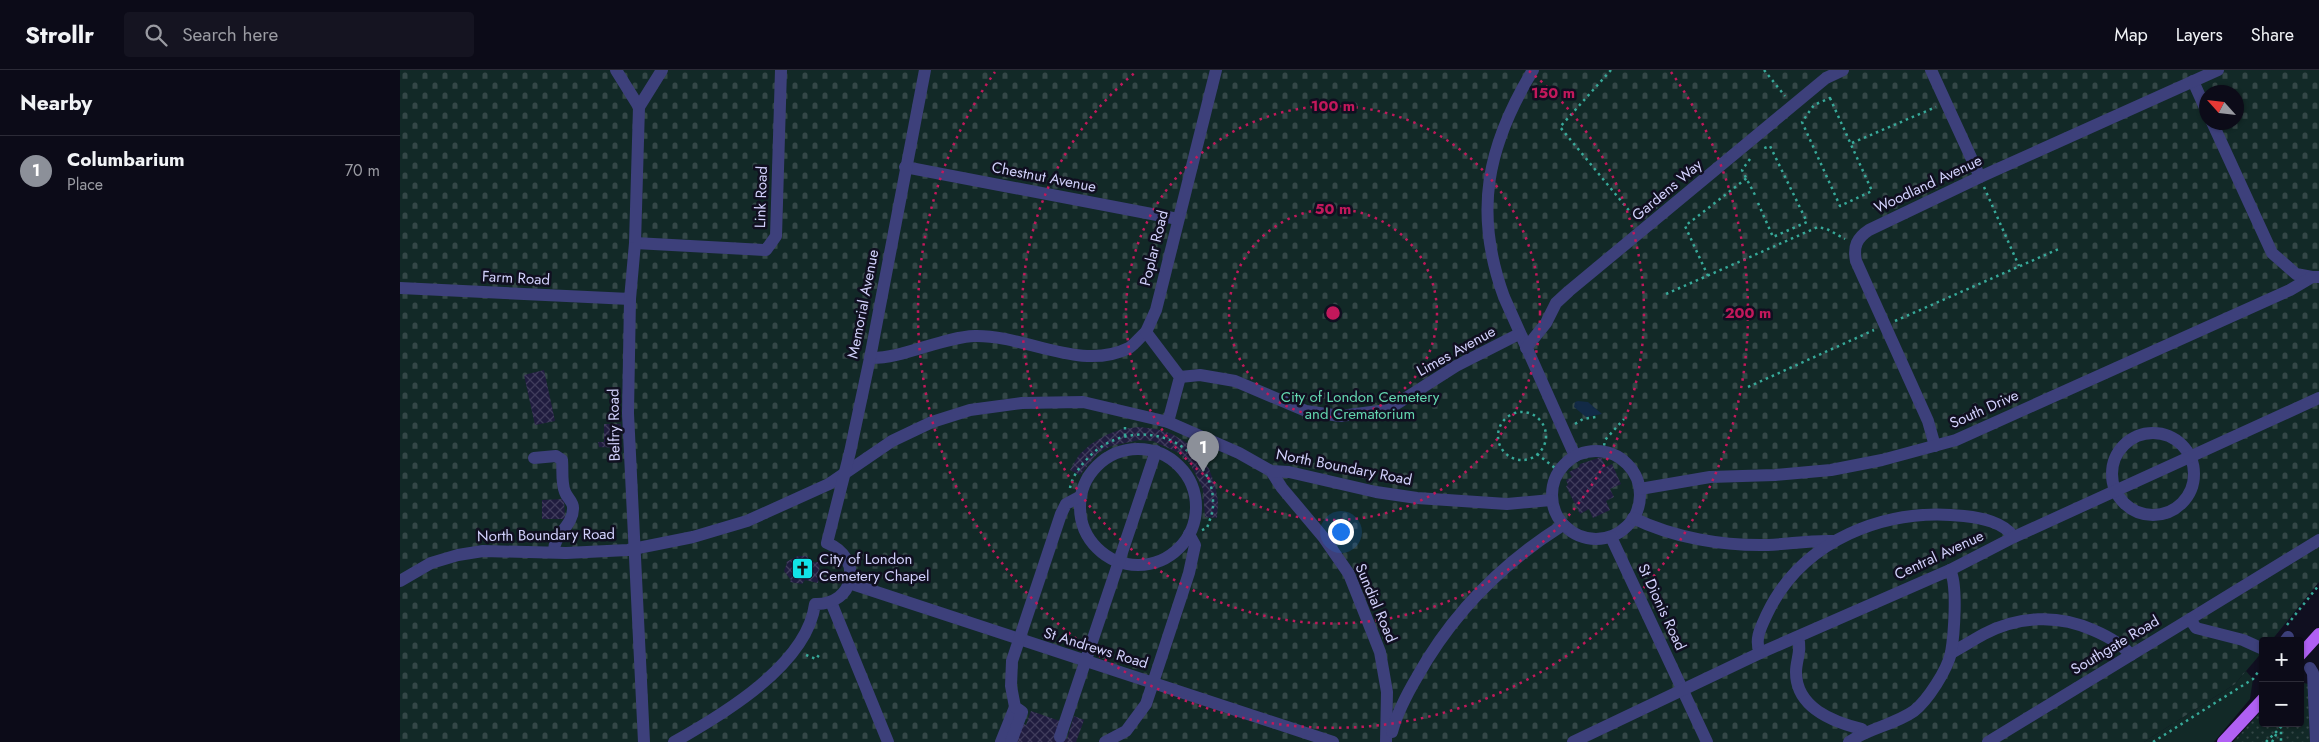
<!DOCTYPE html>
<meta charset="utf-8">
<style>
body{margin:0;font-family:Jost,sans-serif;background:#151421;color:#f1f3f6}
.controls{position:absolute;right:15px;bottom:15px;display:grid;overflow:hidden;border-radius:5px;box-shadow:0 1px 4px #0004}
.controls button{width:45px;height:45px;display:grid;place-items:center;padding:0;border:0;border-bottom:1px solid #2c2b37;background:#0c0b18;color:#f1f3f6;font:25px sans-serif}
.compass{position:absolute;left:1799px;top:15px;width:45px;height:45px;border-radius:50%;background:#0c0b18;box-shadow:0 1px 4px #0004;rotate:297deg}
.you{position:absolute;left:940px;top:461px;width:18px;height:18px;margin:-12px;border:4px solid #fff;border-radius:50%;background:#1a73e8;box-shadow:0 0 0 8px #1a73e833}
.badge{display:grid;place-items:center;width:32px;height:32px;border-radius:50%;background:#8c9099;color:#fff;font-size:16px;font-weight:700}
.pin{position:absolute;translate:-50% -41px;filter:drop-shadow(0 1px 2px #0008)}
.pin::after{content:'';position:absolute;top:26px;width:18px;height:15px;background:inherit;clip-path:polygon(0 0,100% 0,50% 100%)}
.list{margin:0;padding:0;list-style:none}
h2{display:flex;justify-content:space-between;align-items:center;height:65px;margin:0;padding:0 20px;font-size:21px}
h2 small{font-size:16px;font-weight:400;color:#9a9ba2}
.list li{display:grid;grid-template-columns:32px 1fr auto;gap:15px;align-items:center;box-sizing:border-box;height:70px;padding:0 20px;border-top:1px solid #2c2b37}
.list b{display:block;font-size:19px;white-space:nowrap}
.list p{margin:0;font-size:16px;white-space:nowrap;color:#9a9ba2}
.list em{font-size:16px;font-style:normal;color:#9a9ba2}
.icon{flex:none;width:28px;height:28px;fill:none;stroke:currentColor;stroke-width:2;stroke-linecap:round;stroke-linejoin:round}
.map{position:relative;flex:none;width:1919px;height:672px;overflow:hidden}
header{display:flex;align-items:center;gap:30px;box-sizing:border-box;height:70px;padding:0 25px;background:#0c0b18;border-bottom:1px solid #2c2b37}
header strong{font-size:24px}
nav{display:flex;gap:28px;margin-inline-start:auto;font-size:18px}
.search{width:350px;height:45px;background:#151421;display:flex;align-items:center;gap:12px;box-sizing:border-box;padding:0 18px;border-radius:5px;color:#9a9ba2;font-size:19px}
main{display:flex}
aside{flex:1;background:#0c0b18}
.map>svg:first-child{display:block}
.green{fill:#122927}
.cemetery{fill:url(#cemetery-stones);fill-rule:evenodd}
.park{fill:url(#park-dots)}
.water{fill:#122a46}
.building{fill:url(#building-cross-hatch)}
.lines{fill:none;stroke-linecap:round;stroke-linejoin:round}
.path{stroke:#37a999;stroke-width:2.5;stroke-dasharray:2.5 4;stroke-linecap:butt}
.minor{stroke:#3d407b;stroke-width:12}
.major{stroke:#b060f3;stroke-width:12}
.ring{fill:none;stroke:#c2185b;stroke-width:2.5;stroke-dasharray:2.5 5}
.labels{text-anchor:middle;stroke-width:5;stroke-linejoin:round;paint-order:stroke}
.street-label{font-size:15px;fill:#d2d1fc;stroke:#100f20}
.park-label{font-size:15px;fill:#63d6af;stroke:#100f20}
.poi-label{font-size:15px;fill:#d2d1fc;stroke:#100f20;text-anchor:start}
.centre{fill:#c2185b;stroke:#100f20;stroke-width:2.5}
.ring-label{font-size:15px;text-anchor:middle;font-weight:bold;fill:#c2185b;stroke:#100f20;stroke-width:5;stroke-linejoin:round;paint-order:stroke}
</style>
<header>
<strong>Strollr</strong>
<div class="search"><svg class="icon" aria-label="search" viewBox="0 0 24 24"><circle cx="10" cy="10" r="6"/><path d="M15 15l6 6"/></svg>Search here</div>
<nav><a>Map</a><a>Layers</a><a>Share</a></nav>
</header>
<main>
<aside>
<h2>Nearby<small></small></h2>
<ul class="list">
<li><span class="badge">1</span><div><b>Columbarium</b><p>Place</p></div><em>70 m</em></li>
</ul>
</aside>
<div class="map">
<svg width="1919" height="672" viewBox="0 0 1919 672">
<defs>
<pattern id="cemetery-stones" width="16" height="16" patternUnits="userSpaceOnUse" patternTransform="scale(1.25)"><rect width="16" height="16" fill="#122927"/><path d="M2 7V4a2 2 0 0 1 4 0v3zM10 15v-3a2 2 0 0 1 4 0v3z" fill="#344747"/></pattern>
<pattern id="park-dots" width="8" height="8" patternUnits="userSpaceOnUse" patternTransform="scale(1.25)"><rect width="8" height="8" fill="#122927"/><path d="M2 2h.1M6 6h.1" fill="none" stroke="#344747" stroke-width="1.8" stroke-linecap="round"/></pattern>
<pattern id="building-cross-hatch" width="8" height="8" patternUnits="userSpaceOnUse" patternTransform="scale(1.25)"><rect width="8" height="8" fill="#201c3f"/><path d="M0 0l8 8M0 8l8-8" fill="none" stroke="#403c5c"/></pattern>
</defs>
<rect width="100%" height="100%" fill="#100f20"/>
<path class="green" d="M1846 601 1853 609 1850 629 1814 672H1744L1835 614Z"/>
<path class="cemetery" d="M0 0H1919V512L1871 571H1863V581L1835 614 1744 672H0ZM1806 22H1836V52H1806Z"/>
<path class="park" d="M1900 612 1908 614 1910 672H1833L1863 639V653H1900Z"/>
<path class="water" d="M1178 331 1188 332 1202 344 1186 347 1174 337 1175 332Z"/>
<g class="building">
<path d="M144 300 155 351 135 355 124 305Z"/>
<path d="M204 354H221L220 378 199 377 198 372H204Z"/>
<path d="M739 357 756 359 772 364 787 373 799 385 809 399 815 415 818 431 817 448 805 447 803 419 790 393 779 383 753 371 739 370 711 376 698 383 680 405 670 400 679 385 691 374 706 365 722 359Z"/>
<path d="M1201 387 1206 397 1212 394 1221 414 1210 419 1214 427 1206 431 1210 440 1193 448 1189 439 1180 444 1166 416 1168 415 1166 410 1172 407 1169 402 1179 397 1180 394Z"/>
<path d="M164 429 165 449H142V430Z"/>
<path d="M398 486H407L410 492H420L418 513 405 510 402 514 390 512 391 510 384 501 387 493 386 492Z"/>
<path d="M631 641 660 651 655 665 667 669 674 646 684 650 676 672H616L622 653 626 655Z"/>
</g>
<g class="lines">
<g class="path">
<path d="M1211 0 1160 57 1236 149"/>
<path d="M1364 0 1385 26"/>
<path d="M1430 28 1472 121 1440 136 1402 52 1414 35Z"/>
<path d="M1452 73 1536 37"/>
<path d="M1350 89 1342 100 1355 125"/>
<path d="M1584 117 1619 196"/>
<path d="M1358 133 1373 167 1407 152 1370 76 1362 79"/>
<path d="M1308 206 1285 156 1347 108"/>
<path d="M1266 224 1418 157 1427 159 1445 169"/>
<path d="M1495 251 1661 178"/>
<path d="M1348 317 1474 260"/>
<circle cx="1122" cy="366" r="24"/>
<path d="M1175 354 1183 349 1196 347"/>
<path d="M725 366V354"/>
<path d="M1203 382 1205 370 1224 349"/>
<path d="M1137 384 1159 401"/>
<path d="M670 418C672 407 680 396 688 388 719 355 774 356 801 396 808 406 813 418 813 431 814 440 810 449 807 458L800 461"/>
<path d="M1887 555 1919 515"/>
<path d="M406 585 416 589 421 582"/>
<path d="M1753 672 1853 609 1863 595"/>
<path d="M1866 672 1881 657V672"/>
<path d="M1872 672 1878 661"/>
</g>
<g class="minor">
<path d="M216 0 239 37"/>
<path d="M1133 0C1087 76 1073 142 1104 227L1175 386"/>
<path d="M1531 0 1580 107"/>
<path d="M1793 11 1806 40"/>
<path d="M1812 52 1872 183 1896 204 1912 207"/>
<path d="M505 97 778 149"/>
<path d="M235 173 366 180 376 166 381 0"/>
<path d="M0 218 230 229"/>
<path d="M1126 278 1146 253 1156 233 1169 221 1426 8 1443 0"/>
<path d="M470 288C502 289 542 267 575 266 626 265 680 302 729 278 735 274 740 267 746 262"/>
<path d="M780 307 800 305 835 311 906 341 940 346 987 340 1056 296 1119 264"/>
<path d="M768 352 780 307 746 262 756 240 816 0"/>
<circle cx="1753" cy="404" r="41"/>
<path d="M1535 376 1528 351 1456 191C1453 176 1457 168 1469 160L1580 107 1818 0"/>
<circle cx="738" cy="437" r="58"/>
<circle cx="1196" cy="425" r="44"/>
<path d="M134 388 156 386 162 390C163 399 161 413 165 422 167 428 174 432 173 439 173 456 153 465 154 482"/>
<path d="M871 401 882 418 924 468 949 504 980 582 987 622 986 672"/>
<path d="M1240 419 1310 407 1375 405 1431 400 1482 390 1556 370 1890 220 1912 207H1919"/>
<path d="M1233 448C1274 468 1323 476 1368 475 1390 474 1411 470 1433 471"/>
<path d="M1211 467 1307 672"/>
<path d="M0 511 31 493 58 485 83 481 166 483 228 480 293 467 347 451 429 414 492 371 532 352 570 340 622 333 683 332 768 352 839 383 871 401 889 402 976 422 1017 428 1107 434 1151 430"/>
<path d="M449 513 933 672"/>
<path d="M431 532 488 672"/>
<path d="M1790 549 1919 470"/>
<path d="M1398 568C1402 580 1396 590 1396 602 1396 638 1433 652 1462 659L1463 662"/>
<path d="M1885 571 1888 567"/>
<path d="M1360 583C1354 569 1361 557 1367 544 1402 470 1485 437 1564 446 1582 448 1603 452 1614 467"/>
<path d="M1551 583C1562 577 1573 570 1584 564 1618 546 1658 544 1693 560 1707 566 1721 573 1731 585"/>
<path d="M1910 598 1913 603 1916 672"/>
<path d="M992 662C997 643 1007 624 1017 607 1052 544 1101 494 1163 455"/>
<path d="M660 667 756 381"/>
<path d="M244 672 228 343 230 229 235 173 239 37 262 0"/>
<path d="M274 672C322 645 407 595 415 534 455 535 464 488 427 473L450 382 470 288 525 0"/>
<path d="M601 672 615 637"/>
<path d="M611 672 622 642 615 637 611 616 612 591 661 444 666 434 681 426"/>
<path d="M705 672 726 661 746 634 789 503 795 475 789 464"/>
<path d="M1173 672 1360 583 1550 500 1614 467 1919 328"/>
<path d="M1449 672C1469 658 1494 655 1514 641 1528 630 1547 600 1551 583 1554 565 1558 515 1550 500"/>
<path d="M1588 672 1790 549 1796 558 1843 570 1863 579"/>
</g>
<g class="major">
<path d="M1900 585 1919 564"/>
<path d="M1823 672 1863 629"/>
</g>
</g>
<g class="ring">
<circle cx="933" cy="243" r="104"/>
<circle cx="933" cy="243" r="207"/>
<path d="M1129 1A311 311 0 1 1 737 1"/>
<path d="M1271 2A415 415 0 1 1 595 2"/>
</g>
<defs>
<symbol id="church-square" viewBox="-11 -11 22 22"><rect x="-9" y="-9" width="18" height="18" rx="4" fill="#11e4e7" stroke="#100f20"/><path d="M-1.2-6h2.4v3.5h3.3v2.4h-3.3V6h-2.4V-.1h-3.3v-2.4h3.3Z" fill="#111"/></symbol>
</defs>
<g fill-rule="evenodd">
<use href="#church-square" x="390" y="486" width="25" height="25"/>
</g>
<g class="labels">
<g class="street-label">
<text transform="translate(644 107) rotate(11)" y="5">Chestnut Avenue</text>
<text transform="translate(1528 114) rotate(-25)" y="5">Woodland Avenue</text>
<text transform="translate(1267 120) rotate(-40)" y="5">Gardens Way</text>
<text transform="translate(361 127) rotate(-88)" y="5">Link Road</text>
<text transform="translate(754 178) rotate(-76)" y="5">Poplar Road</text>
<text transform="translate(116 208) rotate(3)" y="5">Farm Road</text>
<text transform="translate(463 234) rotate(-79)" y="5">Memorial Avenue</text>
<text transform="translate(1056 281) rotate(-29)" y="5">Limes Avenue</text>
<text transform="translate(1584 339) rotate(-24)" y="5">South Drive</text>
<text transform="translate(214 355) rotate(-91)" y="5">Belfry Road</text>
<text transform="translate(944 397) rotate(11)" y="5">North Boundary Road</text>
<text transform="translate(146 465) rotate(-1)" y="5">North Boundary Road</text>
<text transform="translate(1539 485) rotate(-25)" y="5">Central Avenue</text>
<text transform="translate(976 533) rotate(67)" y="5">Sundial Road</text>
<text transform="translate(1262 537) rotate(65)" y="5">St Dionis Road</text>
<text transform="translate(1715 575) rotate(-31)" y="5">Southgate Road</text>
<text transform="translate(696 578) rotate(17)" y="5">St Andrews Road</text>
</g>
<g class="park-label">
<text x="960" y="332">City of London Cemetery<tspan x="960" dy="17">and Crematorium</tspan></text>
</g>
<g class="poi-label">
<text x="419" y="494">City of London<tspan x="419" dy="17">Cemetery Chapel</tspan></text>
</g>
</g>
<circle cx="933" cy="243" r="8" class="centre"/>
<g class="ring-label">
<text x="1153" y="28">150 m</text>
<text x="933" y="41">100 m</text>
<text x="933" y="144">50 m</text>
<text x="1348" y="248">200 m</text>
</g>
</svg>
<div class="controls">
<button>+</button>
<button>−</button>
</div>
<svg class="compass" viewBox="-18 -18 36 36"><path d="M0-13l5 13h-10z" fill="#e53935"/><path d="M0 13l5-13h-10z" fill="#9a9ba2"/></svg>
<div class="you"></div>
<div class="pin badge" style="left:803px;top:402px">1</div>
</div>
</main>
